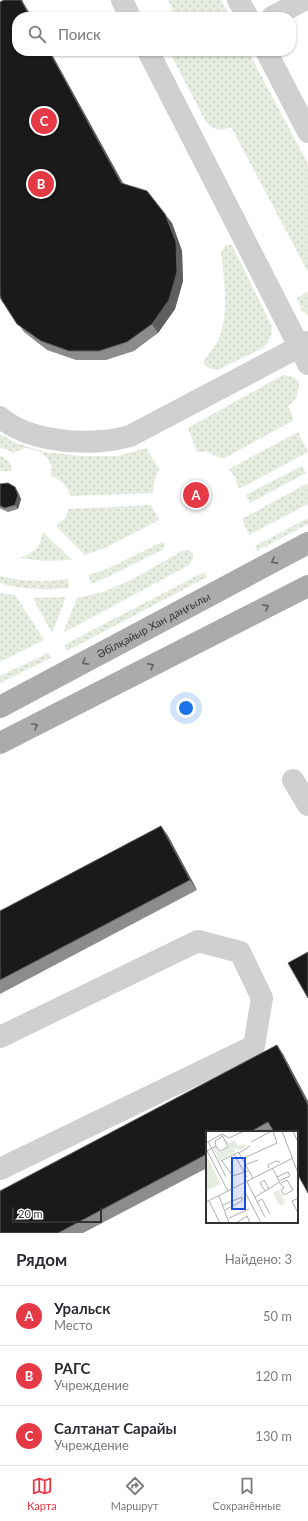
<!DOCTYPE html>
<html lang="ru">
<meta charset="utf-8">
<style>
body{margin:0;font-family:Lato,sans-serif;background:#f2f2f3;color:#2b2b33}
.scale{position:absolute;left:12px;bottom:10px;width:90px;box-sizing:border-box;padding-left:4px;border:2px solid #333;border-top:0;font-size:11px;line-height:14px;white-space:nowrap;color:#333;-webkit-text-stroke:3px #fff;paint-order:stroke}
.you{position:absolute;left:186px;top:708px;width:14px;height:14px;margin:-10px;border:3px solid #fff;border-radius:50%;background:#1a73e8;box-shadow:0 0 0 6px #1a73e833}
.badge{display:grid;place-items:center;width:26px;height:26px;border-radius:50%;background:#e63946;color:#fff;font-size:13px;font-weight:700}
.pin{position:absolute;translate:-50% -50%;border:2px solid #fff;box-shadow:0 1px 4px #0006}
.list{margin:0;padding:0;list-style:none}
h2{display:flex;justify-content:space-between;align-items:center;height:52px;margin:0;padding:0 16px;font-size:17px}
h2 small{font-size:13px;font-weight:400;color:#7c7c81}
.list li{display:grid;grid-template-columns:26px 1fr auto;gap:12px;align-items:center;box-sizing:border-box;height:60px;padding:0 16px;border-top:1px solid #e1e1e2}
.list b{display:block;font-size:15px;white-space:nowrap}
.list p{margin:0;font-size:13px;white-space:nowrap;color:#7c7c81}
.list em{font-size:13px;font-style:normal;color:#7c7c81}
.icon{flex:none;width:22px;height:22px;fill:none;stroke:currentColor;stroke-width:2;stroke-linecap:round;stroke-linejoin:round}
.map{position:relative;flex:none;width:308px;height:1233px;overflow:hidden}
.search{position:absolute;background:#fff;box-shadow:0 1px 3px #0004;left:12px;right:12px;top:12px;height:44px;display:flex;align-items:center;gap:10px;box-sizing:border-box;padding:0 14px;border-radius:16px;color:#7c7c81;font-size:15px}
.sheet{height:232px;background:#fff}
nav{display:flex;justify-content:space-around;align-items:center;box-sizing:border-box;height:56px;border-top:1px solid #e1e1e2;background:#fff;font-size:11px;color:#7c7c81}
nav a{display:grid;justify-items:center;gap:2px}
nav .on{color:#e63946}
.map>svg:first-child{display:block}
.grass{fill:url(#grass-dots)}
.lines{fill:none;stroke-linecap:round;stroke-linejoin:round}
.minor{stroke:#d0d0d0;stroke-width:22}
.major{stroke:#ababab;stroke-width:22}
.wall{fill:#8c8c8c}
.shaded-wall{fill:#5f5f5f}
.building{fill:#1a1a1a;stroke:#5f5f5f}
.oneway{stroke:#636363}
.labels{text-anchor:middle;stroke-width:4;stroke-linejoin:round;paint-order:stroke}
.street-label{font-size:11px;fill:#333;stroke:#fff}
.inset-road{fill:none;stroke:#adadad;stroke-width:1}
.view{fill:#1d4ed8;fill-opacity:0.15;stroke:#1d4ed8;stroke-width:2}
.inset-edge{fill:none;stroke:#333;stroke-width:2}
</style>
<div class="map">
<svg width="308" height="1233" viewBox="0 0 308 1233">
<defs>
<pattern id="grass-dots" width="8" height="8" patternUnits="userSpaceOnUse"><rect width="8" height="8" fill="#e6ecdf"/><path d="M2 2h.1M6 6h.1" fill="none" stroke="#c6cbc0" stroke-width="1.8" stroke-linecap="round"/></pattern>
</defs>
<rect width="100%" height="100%" fill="#fff"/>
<g class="grass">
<path d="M168 0H221L230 17H166L173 9Z"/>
<path d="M169 51H248L308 164V272L231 127C219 131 215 131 206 122Z"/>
<path d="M226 245H232L272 327C272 336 270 341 263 348L217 370 209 368 204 364V360C210 353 217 344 220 336 229 309 224 280 221 252Z"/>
<path d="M308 291V315L302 311 297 298Z"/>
<path d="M283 375 293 377 299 382C299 393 297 400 288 406L294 420 223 459 207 452H197L188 428Z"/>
<path d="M298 432 308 452 239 489 235 477 229 469Z"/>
<path d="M0 434 16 443 45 452 82 456H118L146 448 159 469 154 482 153 493 71 496C66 486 62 480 51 476V465L47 458 39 451 25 448 13 453 6 449 0 448Z"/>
<path d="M0 456C7 458 11 463 12 471H0Z"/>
<path d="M302 466 306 473 250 503 246 495Z"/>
<path d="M308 483V504L249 535 242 519Z"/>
<path d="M151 505 159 520 105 548 85 555 56 526 65 518 69 509Z"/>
<path d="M308 518V524L257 551 255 546Z"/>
<path d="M42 531 72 560 45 561 20 558C34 552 42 547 42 531Z"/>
<path d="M162 542 165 543V546L162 550 110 576 91 584 89 575 107 569Z"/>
<path d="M189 550 193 554V559L189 565 63 633 77 598 103 592 133 579 182 551Z"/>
<path d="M204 572 207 577 67 651 64 645Z"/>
<path d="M0 576C22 582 45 582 68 579L69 588C45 590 23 590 0 583Z"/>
<path d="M0 593 15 595 44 640 0 662Z"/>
<path d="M66 597 52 633 33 598Z"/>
<path d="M48 653 51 658 0 683V676Z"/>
</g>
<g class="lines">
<g class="minor">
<path d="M122 0 130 17"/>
<path d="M238 0 248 17"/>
<path d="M272 17 304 0"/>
<path d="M148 51 308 364"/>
<path d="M266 51 308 132"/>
<path d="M0 417C25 439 71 444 102 441 111 441 121 438 130 436L308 342"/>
<path d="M293 780 308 805"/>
<path d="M0 1037 198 941 240 952 262 998 254 1046 0 1169"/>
</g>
<g class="major">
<path id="s1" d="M0 707 308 543"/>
<path d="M0 743 308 586"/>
</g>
</g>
<g class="wall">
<path d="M4 0H22L23 2 17 51H50L123 183 172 223 182 251 183 281 175 309 158 333 134 351 106 360H76L47 350 24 332 1 299Z"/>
<path d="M0 484 15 487 18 492 21 499 18 509 8 512 1 509 0 508Z"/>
<path d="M161 826 168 836 197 890 0 994V911Z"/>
<path d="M283 1054 297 1132H207V1168L83 1233H0Z"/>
</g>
<g class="shaded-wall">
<path d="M21 0H22L23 2 32 17H30Z"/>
<path d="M49 51H50L127 191 121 183Z"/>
<path d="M165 214 172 223 182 251 183 281 175 309 158 333 152 324Z"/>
<path d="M15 487 18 492 21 499 18 509 15 505Z"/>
<path d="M161 826 168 836 197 890 190 880Z"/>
<path d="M277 1045 283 1054 308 1101V1105Z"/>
</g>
<g class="building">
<path d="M4 0H21L30 17H17V51H49L121 183 147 191 165 214 176 242 177 272 169 300 152 324 127 342 99 351H69L41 341 17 324 1 299 0 295V2Z"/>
<path d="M8 483 15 487 18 495 15 505 5 508 0 506V484Z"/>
<path d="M161 826 190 880 0 980V911Z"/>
<path d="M308 952V998L288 963Z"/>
<path d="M277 1045 308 1105V1193L297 1173V1132H274L268 1122 250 1132H207V1154L58 1233H0V1191Z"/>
</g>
<defs><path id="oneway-chevron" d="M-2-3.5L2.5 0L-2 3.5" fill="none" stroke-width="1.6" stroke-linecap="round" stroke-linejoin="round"/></defs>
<g class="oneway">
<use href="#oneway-chevron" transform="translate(274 561) rotate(152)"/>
<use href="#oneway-chevron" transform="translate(266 607) rotate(-27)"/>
<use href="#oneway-chevron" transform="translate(85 662) rotate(152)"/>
<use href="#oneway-chevron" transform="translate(151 666) rotate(-27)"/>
<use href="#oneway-chevron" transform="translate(35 726) rotate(-27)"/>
</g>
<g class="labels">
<g class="street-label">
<text dy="4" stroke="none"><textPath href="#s1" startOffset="174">Әбілқайыр Хан даңғылы</textPath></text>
</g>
</g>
<g transform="translate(206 1131)">
<rect width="92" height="92" fill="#fff"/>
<path d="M17 4 23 12 29 9 32 15 39 13 40 16 34 19 29 17V21L13 30 8 17 10 16 14 21 23 16Z" fill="#e6ecdf"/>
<path d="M0 24 15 53 0 60ZM73 59 79 72 74 75 67 62Z" fill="#e6ecdf"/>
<path class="inset-road" d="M76 0 92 42M87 0 92 11M2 10 20 46M45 11 66 0M0 12 16 3 23 7 38 0M10 15 9 10 17 5M44 15 33 22 47 47M0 18 22 60M1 20 10 15 14 20 22 16 16 4M28 23 41 46M36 28 71 12 67 0M15 30 33 21M16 30 27 45 42 40M39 34 52 29M63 37 62 34 70 30 74 31M66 37 68 40 73 50 84 45 82 41 71 46M40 49 59 86M73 51 78 57 75 59 78 64 87 59 81 49 75 52M63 58 73 51M38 59 55 92M13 65 23 92M49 66 59 60 63 58 58 49 54 52 59 60M92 67 86 70 92 82M3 70 14 92M0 71 87 27M51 71 56 68 64 83M17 74 36 66V70L19 79M23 87 43 78M30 92 41 85 44 92"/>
<path class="view" d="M26 27H39V78H26Z"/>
<rect width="92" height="92" class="inset-edge"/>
</g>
</svg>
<div class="scale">20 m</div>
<div class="you"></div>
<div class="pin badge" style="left:196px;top:495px">A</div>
<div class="pin badge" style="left:41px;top:184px">B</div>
<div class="pin badge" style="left:44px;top:121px">C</div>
<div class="search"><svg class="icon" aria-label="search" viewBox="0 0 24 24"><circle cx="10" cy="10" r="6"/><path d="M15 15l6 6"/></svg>Поиск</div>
</div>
<section class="sheet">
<h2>Рядом<small>Найдено: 3</small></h2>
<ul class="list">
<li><span class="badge">A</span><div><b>Уральск</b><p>Место</p></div><em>50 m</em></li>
<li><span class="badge">B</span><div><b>РАГС</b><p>Учреждение</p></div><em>120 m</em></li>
<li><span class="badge">C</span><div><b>Салтанат Сарайы</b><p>Учреждение</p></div><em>130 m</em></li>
</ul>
</section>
<nav>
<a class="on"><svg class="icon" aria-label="map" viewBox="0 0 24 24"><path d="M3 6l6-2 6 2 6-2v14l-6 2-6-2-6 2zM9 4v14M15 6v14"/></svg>Карта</a>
<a><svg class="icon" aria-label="directions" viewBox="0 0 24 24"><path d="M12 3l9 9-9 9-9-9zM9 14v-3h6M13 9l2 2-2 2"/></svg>Маршрут</a>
<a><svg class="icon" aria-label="saved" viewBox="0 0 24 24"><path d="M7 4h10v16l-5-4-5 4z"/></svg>Сохранённые</a>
</nav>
